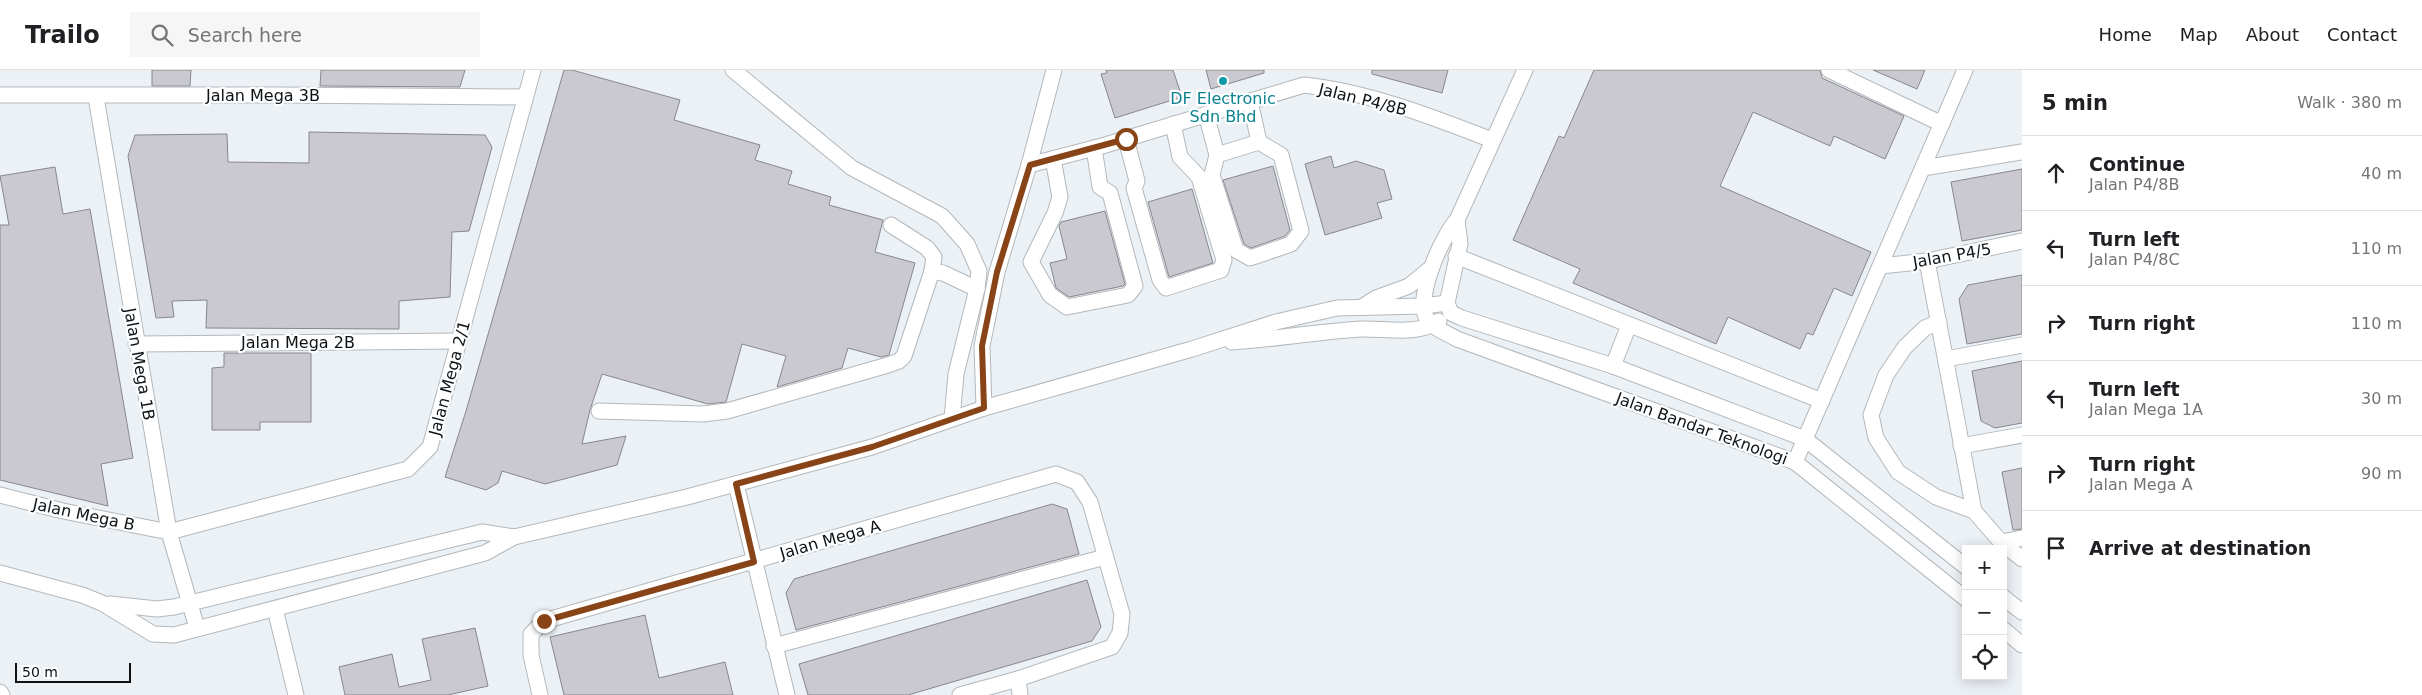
<!DOCTYPE html>
<meta charset="utf-8">
<style>
body{margin:0;font-family:"DejaVu Sans",sans-serif;background:#f6f6f6;color:#202124}
.controls{position:absolute;right:15px;bottom:15px;display:grid;overflow:hidden;border-radius:0px;box-shadow:0 2px 12px #0003}
.controls button{width:45px;height:45px;display:grid;place-items:center;padding:0;border:0;border-bottom:1px solid #e0e0e0;background:#fff;color:#202124;font:25px sans-serif}
.scale{position:absolute;left:15px;bottom:12px;width:116px;box-sizing:border-box;padding-left:5px;border:2px solid #0f1112;border-top:0;font-size:14px;line-height:18px;white-space:nowrap;color:#0f1112;-webkit-text-stroke:4px #fdfeff;paint-order:stroke}
.stop{position:absolute;width:15px;height:15px;margin:-11px;border:4px solid #884416;border-radius:50%;background:#fff}
.stop.end{background:#884416;border-color:#fff;box-shadow:0 1px 5px #0008}
.list{margin:0;padding:0;list-style:none}
h2{display:flex;justify-content:space-between;align-items:center;height:65px;margin:0;padding:0 20px;font-size:21px}
h2 small{font-size:16px;font-weight:400;color:#757577}
.list li{display:grid;grid-template-columns:32px 1fr auto;gap:15px;align-items:center;box-sizing:border-box;height:75px;padding:0 20px;border-top:1px solid #e0e0e0}
.list b{display:block;font-size:19px;white-space:nowrap}
.list p{margin:0;font-size:16px;white-space:nowrap;color:#757577}
.list em{font-size:16px;font-style:normal;color:#757577}
.icon{flex:none;width:28px;height:28px;fill:none;stroke:currentColor;stroke-width:2;stroke-linecap:round;stroke-linejoin:round}
.map{position:relative;flex:none;width:2022px;height:625px;overflow:hidden}
header{display:flex;align-items:center;gap:30px;box-sizing:border-box;height:70px;padding:0 25px;background:#fff;border-bottom:1px solid #e0e0e0}
header strong{font-size:24px}
nav{display:flex;gap:28px;margin-inline-start:auto;font-size:18px}
.search{width:350px;height:45px;background:#f6f6f6;display:flex;align-items:center;gap:12px;box-sizing:border-box;padding:0 18px;border-radius:0px;color:#757577;font-size:19px}
main{display:flex}
aside{flex:1;background:#fff}
.map>svg:first-child{display:block}
.building{fill:#c9c9cf;stroke:#87888d}
.lines{fill:none;stroke-linecap:round;stroke-linejoin:round}
.minor-casing{stroke:#b3b8bc;stroke-width:17}
.minor{stroke:#fff;stroke-width:15}
.route{stroke:#884416;stroke-width:6}
.culture-dot{fill:#0f9aa8;stroke:#fdfeff;stroke-width:2}
.labels{text-anchor:middle;stroke-width:4.5;stroke-linejoin:round;paint-order:stroke}
.street-label{font-size:16px;fill:#0f1112;stroke:#fdfeff}
.culture-label{font-size:16px;fill:#0d838f;stroke:#fdfeff}
</style>
<header>
<strong>Trailo</strong>
<div class="search"><svg class="icon" aria-label="search" viewBox="0 0 24 24"><circle cx="10" cy="10" r="6"/><path d="M15 15l6 6"/></svg>Search here</div>
<nav><a>Home</a><a>Map</a><a>About</a><a>Contact</a></nav>
</header>
<main>
<div class="map">
<svg width="2022" height="625" viewBox="0 0 2022 625">
<rect width="100%" height="100%" fill="#ecf1f6"/>
<g class="building">
<path d="M152 0H191L190 16H152Z"/>
<path d="M321 0H465L460 17 320 16Z"/>
<path d="M564 0H572L680 30 674 50 760 75 755 90 792 101 788 114 831 127 829 135 883 150 875 182 915 193 889 285 881 287 848 278 842 298 777 317 786 286 742 274 726 332 708 334 602 304 590 340 582 374 626 366 617 395 545 414 502 401 498 413 486 420 445 407 466 341Z"/>
<path d="M1106 0H1173L1182 27 1115 48 1101 4 1107 3Z"/>
<path d="M1206 0H1264V3L1211 19Z"/>
<path d="M1372 0H1448L1442 23 1372 4Z"/>
<path d="M1594 0H1820L1822 8 1904 46 1885 89 1834 66 1830 76 1753 42 1720 116 1871 182 1852 226 1834 218 1813 265 1807 263 1800 279 1728 247 1716 274 1573 213 1580 199 1513 170 1559 66 1564 68Z"/>
<path d="M1873 0H1925L1917 19Z"/>
<path d="M309 62 485 65 492 77 469 161 452 162 450 227 399 231V259L206 258 207 230 172 231 174 247 156 248 128 86 135 65 227 64 228 92 309 93Z"/>
<path d="M1331 86 1334 98 1356 91 1384 100 1392 129 1377 133 1382 148 1325 165 1305 94Z"/>
<path d="M1273 96 1290 160 1285 166 1251 178 1244 174 1223 110Z"/>
<path d="M55 97 63 144 90 139 133 388 101 394 108 436 0 410V155H9L0 106Z"/>
<path d="M2022 99V160L1962 171 1951 112Z"/>
<path d="M1192 119 1213 193 1169 207 1148 132Z"/>
<path d="M1105 141 1125 214 1123 216 1069 227 1056 218 1050 193 1067 189 1059 156 1061 152Z"/>
<path d="M2022 205V264L1967 274 1959 229 1968 215Z"/>
<path d="M224 283H311V352H260V360H212V298L224 297Z"/>
<path d="M2022 291V353L1995 358 1981 351 1972 301Z"/>
<path d="M2022 398V459L2013 460 2002 402Z"/>
<path d="M1052 434 1067 439 1079 484 796 560 786 523 794 509Z"/>
<path d="M1087 510 1101 557 1092 571 908 625H808L799 594Z"/>
<path d="M645 545 659 608 725 592 733 625H564L550 567Z"/>
<path d="M475 558 488 616 448 625H345L339 597 392 584 399 617 431 610 422 569Z"/>
</g>
<g class="lines">
<defs>
<g id="minor">
<path d="M733 0 852 98 942 146 967 174 979 201 977 219 956 304 952 349"/>
<path d="M1525 0 1457 150C1442 166 1416 225 1426 247 1431 258 1447 263 1457 269L1795 392 1966 529"/>
<path d="M1829 0 1942 54"/>
<path d="M0 25H281L525 27"/>
<path d="M96 27 169 462 197 558"/>
<path d="M1250 31 1259 72 1281 85 1301 161 1291 174 1250 188 1236 180 1212 105 1217 85 1259 72"/>
<path d="M1206 44 1217 85"/>
<path d="M1126 69 1137 111 1134 118 1160 210 1166 218 1221 200 1224 190 1199 107 1180 87 1173 54"/>
<path d="M1053 89 1060 127 1055 143 1031 192 1050 225 1067 237 1128 225 1135 216 1110 123 1100 117 1094 78"/>
<path d="M1029 95 1102 76 1304 15C1369 22 1432 47 1492 70"/>
<path d="M1923 98 2022 82"/>
<path d="M1457 150 1460 174 1447 233 1451 243 1462 248 1613 296 1805 369 1966 497"/>
<path d="M891 155 927 178 934 187 932 201"/>
<path d="M1456 186 1822 331"/>
<path d="M1927 191 1974 441 2001 472 2022 489"/>
<path d="M1881 196 1927 191 2022 171"/>
<path d="M1362 237 1376 228 1409 216 1432 197"/>
<path d="M1939 252 1925 258 1905 277 1886 305 1871 345 1876 368 1898 402 1936 427 1974 441"/>
<path d="M1232 272C1275 269 1317 262 1360 259 1386 258 1416 266 1439 251"/>
<path d="M136 274 459 271"/>
<path d="M1946 289 2022 275"/>
<path d="M1613 296 1629 255"/>
<path d="M984 338 982 276 997 202 1029 95 1054 0"/>
<path d="M599 341 703 344 727 341 888 295 899 291 904 286 932 201 943 203 977 219"/>
<path d="M1961 376 2022 365"/>
<path d="M1795 392 1965 0"/>
<path d="M736 414 787 625"/>
<path d="M0 425 63 441 169 462 408 399 430 377 533 0"/>
<path d="M2001 472 2022 468"/>
<path d="M0 503 82 525 102 533 153 564 174 565 485 483 514 467 687 427 872 377 984 338 1192 279 1276 252 1337 238 1424 236 1447 233"/>
<path d="M2003 527 2022 542"/>
<path d="M110 534 157 539 174 537 482 462 514 467"/>
<path d="M275 539 296 625"/>
<path d="M2003 559 2022 575"/>
<path d="M774 576 1105 487"/>
<path d="M1018 609 1020 625"/>
<path d="M0 622 2 625"/>
<path d="M540 625 531 585V564L544 551 1056 404 1077 412 1090 432 1122 544 1120 563 1112 577 1018 609 960 625"/>
</g>
</defs>
<use href="#minor" class="minor-casing"/>
<use href="#minor" class="minor"/>
</g>
<g class="lines">
<path class="route" d="M544 551 754 492 736 414 872 377 984 338 982 276 997 202 1030 95 1126 69"/>
</g>
<circle class="culture-dot" cx="1223" cy="11" r="5"/>
<g class="labels">
<g class="street-label">
<text x="263" y="31">Jalan Mega 3B</text>
<text transform="translate(1363 29) rotate(14)" y="6">Jalan P4/8B</text>
<text transform="translate(1952 185) rotate(-10)" y="6">Jalan P4/5</text>
<text x="298" y="278">Jalan Mega 2B</text>
<text transform="translate(140 294) rotate(80)" y="6">Jalan Mega 1B</text>
<text transform="translate(449 308) rotate(-75)" y="6">Jalan Mega 2/1</text>
<text transform="translate(1702 358) rotate(20)" y="6">Jalan Bandar Teknologi</text>
<text transform="translate(84 444) rotate(12)" y="6">Jalan Mega B</text>
<text transform="translate(830 469) rotate(-16)" y="6">Jalan Mega A</text>
</g>
<g class="culture-label">
<text x="1223" y="34">DF Electronic<tspan x="1223" dy="18">Sdn Bhd</tspan></text>
</g>
</g>
</svg>
<div class="controls">
<button>+</button>
<button>−</button>
<button><svg class="icon" aria-label="locate" viewBox="0 0 24 24"><circle cx="12" cy="12" r="6"/><path d="M12 2v4M12 18v4M2 12h4M18 12h4"/></svg></button>
</div>
<div class="scale">50 m</div>
<div class="stop" style="left:1126px;top:69px"></div>
<div class="stop end" style="left:544px;top:551px"></div>
</div>
<aside>
<h2>5 min<small>Walk · 380 m</small></h2>
<ul class="list">
<li><svg class="icon" aria-label="ahead" viewBox="0 0 24 24"><path d="M12 20V5M6 11l6-6 6 6"/></svg><div><b>Continue</b><p>Jalan P4/8B</p></div><em>40 m</em></li>
<li><svg class="icon" aria-label="left" viewBox="0 0 24 24"><path d="M17 20v-9H6M10 6l-5 5 5 5"/></svg><div><b>Turn left</b><p>Jalan P4/8C</p></div><em>110 m</em></li>
<li><svg class="icon" aria-label="right" viewBox="0 0 24 24"><path d="M7 20v-9h11M14 6l5 5-5 5"/></svg><div><b>Turn right</b></div><em>110 m</em></li>
<li><svg class="icon" aria-label="left" viewBox="0 0 24 24"><path d="M17 20v-9H6M10 6l-5 5 5 5"/></svg><div><b>Turn left</b><p>Jalan Mega 1A</p></div><em>30 m</em></li>
<li><svg class="icon" aria-label="right" viewBox="0 0 24 24"><path d="M7 20v-9h11M14 6l5 5-5 5"/></svg><div><b>Turn right</b><p>Jalan Mega A</p></div><em>90 m</em></li>
<li><svg class="icon" aria-label="arrive" viewBox="0 0 24 24"><path d="M6 21V4h12l-3 4 3 4H6"/></svg><div><b>Arrive at destination</b></div></li>
</ul>
</aside>
</main>
